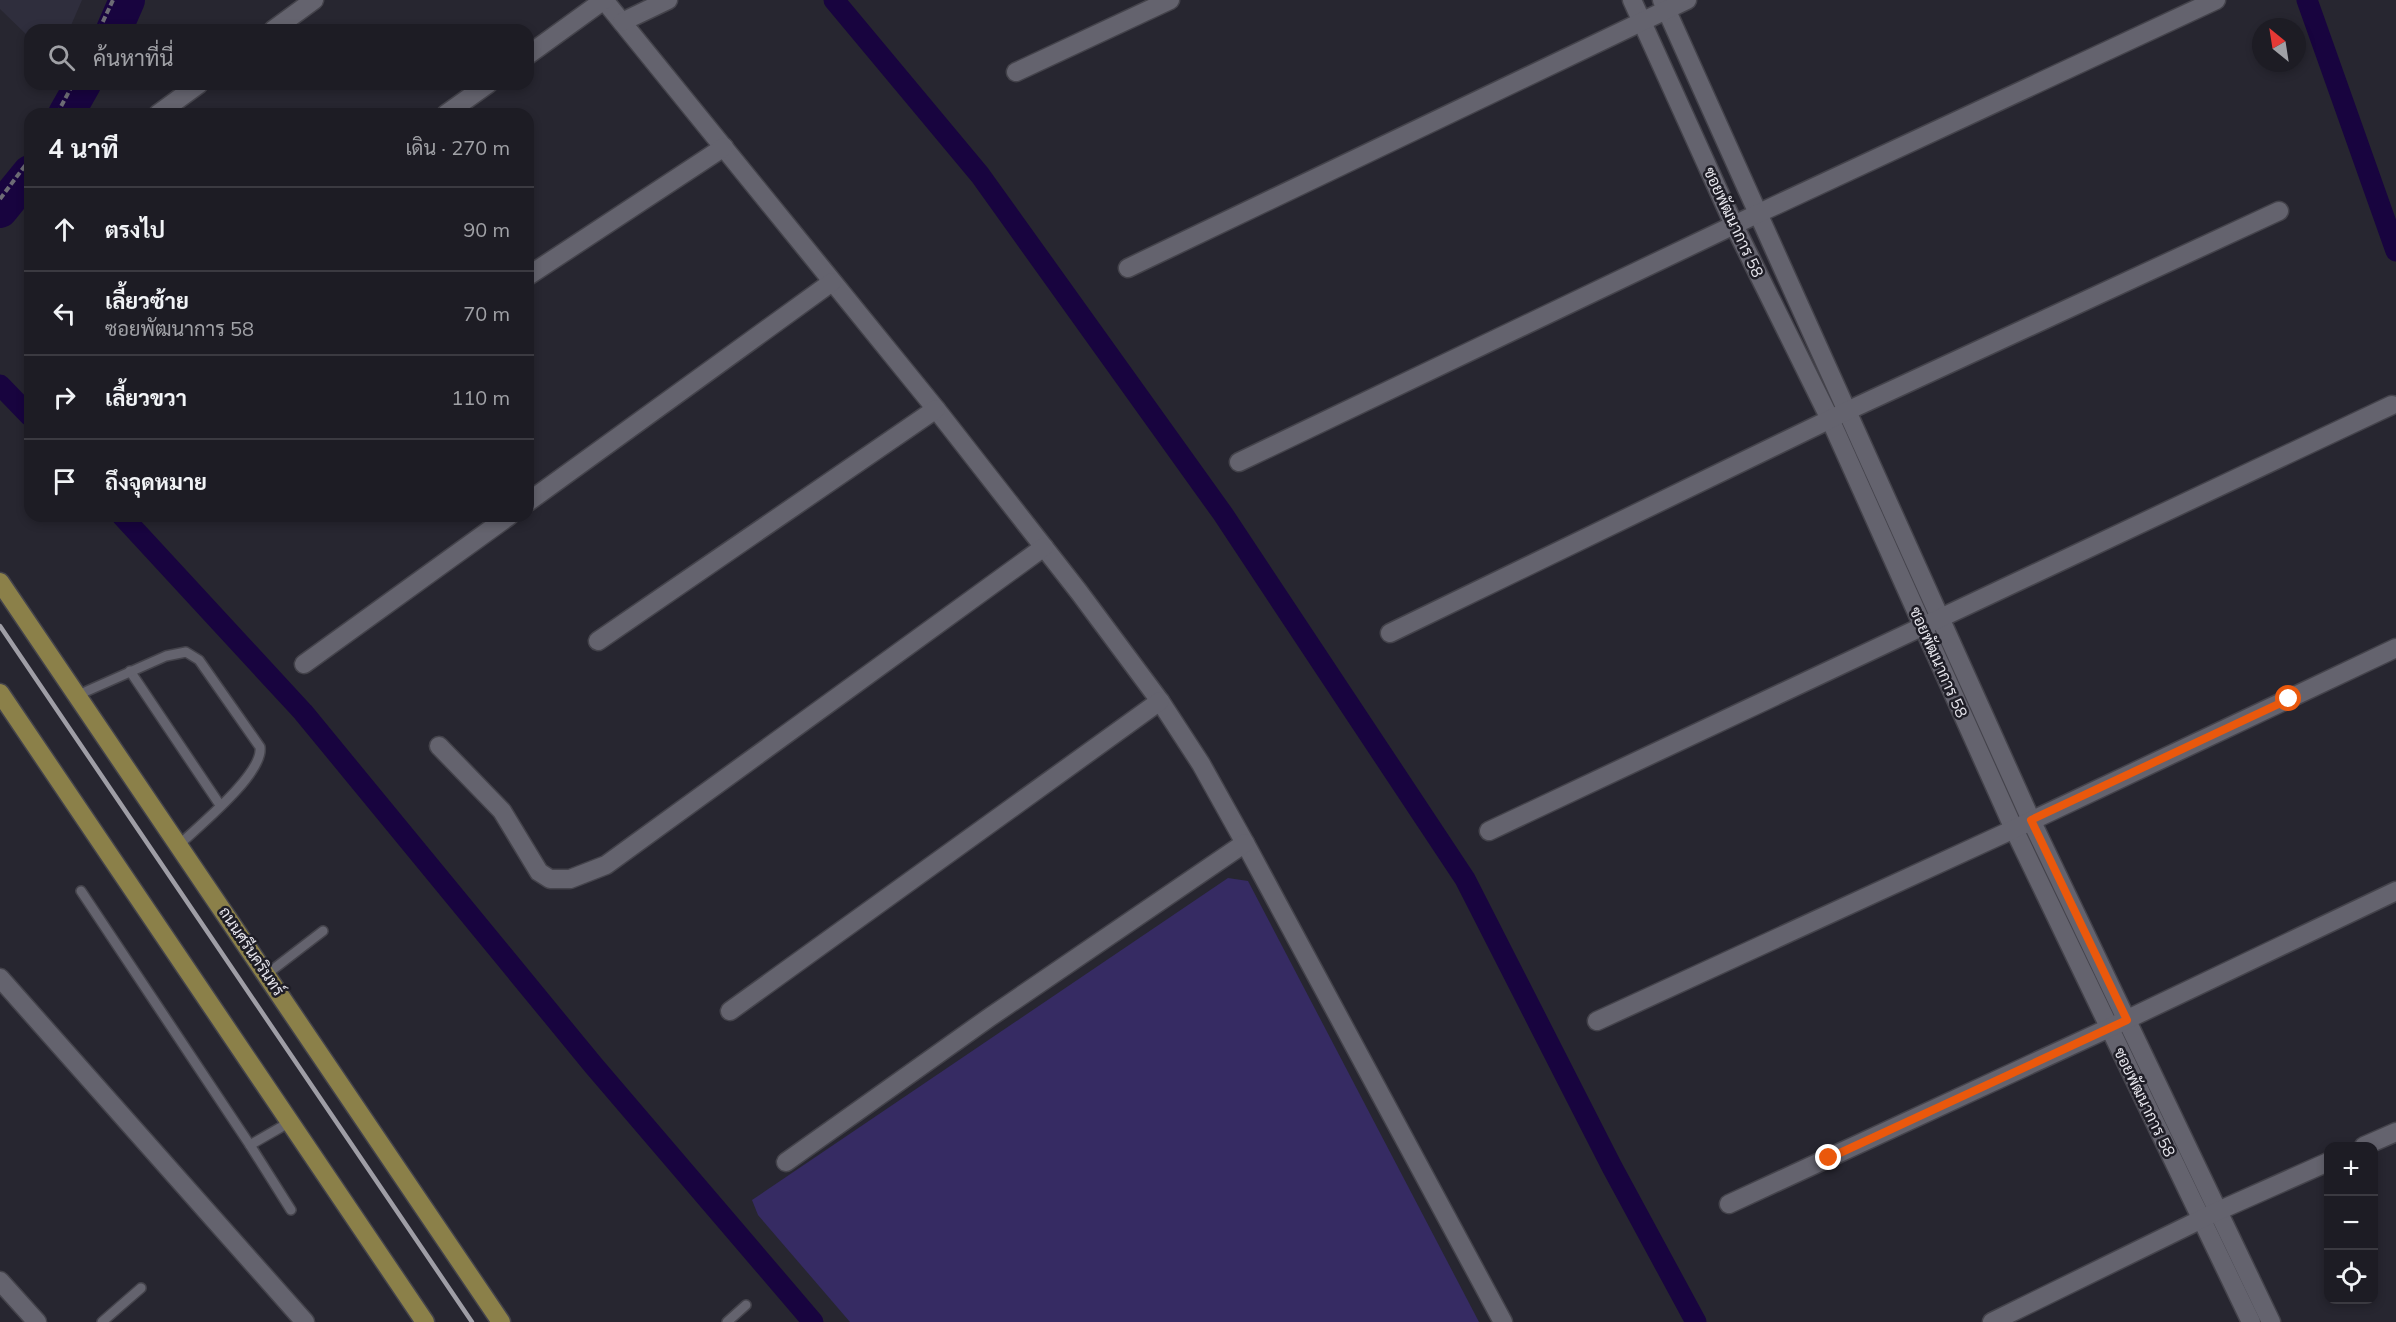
<!DOCTYPE html>
<html lang="th">
<meta charset="utf-8">
<style>
body{margin:0;font-family:Mulish,Sarabun,sans-serif;background:#2a2931;color:#f1f3f6}
.controls{position:absolute;right:18px;bottom:18px;display:grid;overflow:hidden;border-radius:12px;box-shadow:0 3px 9px #0003}
.controls button{width:54px;height:54px;display:grid;place-items:center;padding:0;border:0;border-bottom:2px solid #3b3a41;background:#1d1c24;color:#f1f3f6;font:30px sans-serif}
.compass{position:absolute;left:2252px;top:18px;width:54px;height:54px;border-radius:50%;background:#1d1c24;box-shadow:0 3px 9px #0003;rotate:330deg}
.stop{position:absolute;width:18px;height:18px;margin:-14px;border:4px solid #ea580c;border-radius:50%;background:#fff}
.stop.end{background:#ea580c;border-color:#fff;box-shadow:0 2px 6px #0008}
.list{margin:0;padding:0;list-style:none}
h2{display:flex;justify-content:space-between;align-items:center;height:78px;margin:0;padding:0 24px;font-size:26px}
h2 small{font-size:20px;font-weight:400;color:#a0a1a6}
.list li{display:grid;grid-template-columns:39px 1fr auto;gap:18px;align-items:center;box-sizing:border-box;height:84px;padding:0 24px;border-top:2px solid #3b3a41}
.list b{display:block;font-size:22px;white-space:nowrap}
.list p{margin:0;font-size:20px;white-space:nowrap;color:#a0a1a6}
.list em{font-size:20px;font-style:normal;color:#a0a1a6}
.icon{flex:none;width:33px;height:33px;fill:none;stroke:currentColor;stroke-width:2;stroke-linecap:round;stroke-linejoin:round}
.map{position:relative;flex:none;width:2396px;height:1322px;overflow:hidden}
.search{position:absolute;background:#1d1c24;box-shadow:0 3px 9px #0003;left:24px;top:24px;width:510px;height:66px;display:flex;align-items:center;gap:15px;box-sizing:border-box;padding:0 21px;border-radius:18px;color:#a0a1a6;font-size:22px}
.panel{position:absolute;background:#1d1c24;box-shadow:0 3px 9px #0003;left:24px;top:108px;width:510px;height:414px;border-radius:18px}
.map>svg:first-child{display:block}
.built{fill:#2f2e3d}
.green{fill:#362b63}
.lines{fill:none;stroke-linecap:round;stroke-linejoin:round}
.canal{stroke:#18043f;stroke-width:21}
.river{stroke:#18043f;stroke-width:36}
.lane-casing{stroke:#44434b;stroke-width:12}
.street-casing{stroke:#44434b;stroke-width:21}
.primary-casing{stroke:#44434b;stroke-width:21}
.path{stroke:#6d6c75;stroke-width:4;stroke-dasharray:6 3;stroke-linecap:butt}
.lane{stroke:#64636e;stroke-width:9}
.street{stroke:#64636e;stroke-width:18}
.primary{stroke:#8b8049;stroke-width:18}
.rail{stroke:#9f9ea6;stroke-width:4.5}
.route{stroke:#ea580c;stroke-width:8}
.labels{text-anchor:middle;stroke-width:5;stroke-linejoin:round;paint-order:stroke}
.street-label{font-size:16px;fill:#e7e6ed;stroke:#1e1d26}
</style>
<div class="map">
<svg width="2396" height="1322" viewBox="0 0 2396 1322">
<rect width="100%" height="100%" fill="#272630"/>
<path class="built" d="M0 0H82L69 30H30V38L0 9Z"/>
<path class="green" d="M1228 878 1248 881 1479 1322H850L758 1215 752 1200Z"/>
<g class="lines">
<g class="canal">
<path d="M834 0 980 175 1223 514 1465 879 1612 1167 1696 1322"/>
<path d="M2307 0 2396 251"/>
<path d="M0 385 30 416"/>
<path d="M122 516 303 712 594 1066 813 1322"/>
</g>
<g class="river">
<path d="M114 30 127 0"/>
<path d="M66 114 83 84"/>
<path d="M0 210 30 173"/>
</g>
<defs>
<g id="lane">
<path d="M130 671 220 805"/>
<path d="M78 695 166 656 186 652 199 660 260 747C264 773 200 825 180 844"/>
<path d="M81 891 250 1145"/>
<path d="M267 974 323 931"/>
<path d="M290 1122 250 1145 291 1210"/>
<path d="M102 1322 141 1288"/>
<path d="M727 1322 746 1305"/>
</g>
<g id="street">
<path d="M604 0 936 409 1079 592 1160 701 1201 764 1245 843 1503 1322"/>
<path d="M1632 0 1734 225 1830 419 2014 829 2251 1322"/>
<path d="M1662 0 2031 820 2271 1322"/>
<path d="M622 22 668 0"/>
<path d="M273 30 314 0"/>
<path d="M528 55 604 0"/>
<path d="M1016 72 1170 0"/>
<path d="M158 114 199 84"/>
<path d="M446 114 488 84"/>
<path d="M1128 268 1687 0"/>
<path d="M528 276 724 147"/>
<path d="M1239 462 1757 214 2216 0"/>
<path d="M528 502 832 282"/>
<path d="M1390 633 1847 411 2279 211"/>
<path d="M598 641 936 409"/>
<path d="M304 664 509 516"/>
<path d="M439 746 502 811 539 872 550 879H570L606 865 1044 547"/>
<path d="M1489 831 2392 405"/>
<path d="M0 978 305 1322"/>
<path d="M730 1011 1160 701"/>
<path d="M1597 1021 2014 829 2396 648"/>
<path d="M2364 1146 2396 1132"/>
<path d="M786 1162 990 1017 1245 843"/>
<path d="M1729 1204 2109 1028 2396 891"/>
<path d="M0 1281 37 1322"/>
<path d="M1992 1322 2218 1211 2328 1162"/>
</g>
<g id="primary">
<path d="M0 582 501 1322"/>
<path d="M0 693 425 1322"/>
</g>
</defs>
<use href="#lane" class="lane-casing"/>
<use href="#street" class="street-casing"/>
<use href="#primary" class="primary-casing"/>
<g class="path">
<path d="M99 30 113 0"/>
<path d="M57 114 73 84"/>
<path d="M0 199 30 159"/>
</g>
<use href="#lane" class="lane"/>
<use href="#street" class="street"/>
<use href="#primary" class="primary"/>
<path class="rail" d="M0 626 472 1322"/>
</g>
<g class="lines">
<path class="route" d="M1829 1158 2127 1020 2031 820 2289 699"/>
</g>
<g class="labels">
<g class="street-label">
<text transform="translate(1734 222) rotate(65)" y="6">ซอยพัฒนาการ 58</text>
<text transform="translate(1939 662) rotate(66)" y="6">ซอยพัฒนาการ 58</text>
<text transform="translate(252 951) rotate(56)" y="6">ถนนศรีนครินทร์</text>
<text transform="translate(2145 1102) rotate(64)" y="6">ซอยพัฒนาการ 58</text>
</g>
</g>
</svg>
<div class="controls">
<button>+</button>
<button>−</button>
<button><svg class="icon" aria-label="locate" viewBox="0 0 24 24"><circle cx="12" cy="12" r="6"/><path d="M12 2v4M12 18v4M2 12h4M18 12h4"/></svg></button>
</div>
<svg class="compass" viewBox="-18 -18 36 36"><path d="M0-13l5 13h-10z" fill="#e53935"/><path d="M0 13l5-13h-10z" fill="#a0a1a6"/></svg>
<div class="stop" style="left:2289px;top:699px"></div>
<div class="stop end" style="left:1829px;top:1158px"></div>
<div class="search"><svg class="icon" aria-label="search" viewBox="0 0 24 24"><circle cx="10" cy="10" r="6"/><path d="M15 15l6 6"/></svg>ค้นหาที่นี่</div>
<section class="panel">
<h2>4 นาที<small>เดิน · 270 m</small></h2>
<ul class="list">
<li><svg class="icon" aria-label="ahead" viewBox="0 0 24 24"><path d="M12 20V5M6 11l6-6 6 6"/></svg><div><b>ตรงไป</b></div><em>90 m</em></li>
<li><svg class="icon" aria-label="left" viewBox="0 0 24 24"><path d="M17 20v-9H6M10 6l-5 5 5 5"/></svg><div><b>เลี้ยวซ้าย</b><p>ซอยพัฒนาการ 58</p></div><em>70 m</em></li>
<li><svg class="icon" aria-label="right" viewBox="0 0 24 24"><path d="M7 20v-9h11M14 6l5 5-5 5"/></svg><div><b>เลี้ยวขวา</b></div><em>110 m</em></li>
<li><svg class="icon" aria-label="arrive" viewBox="0 0 24 24"><path d="M6 21V4h12l-3 4 3 4H6"/></svg><div><b>ถึงจุดหมาย</b></div></li>
</ul>
</section>
</div>
